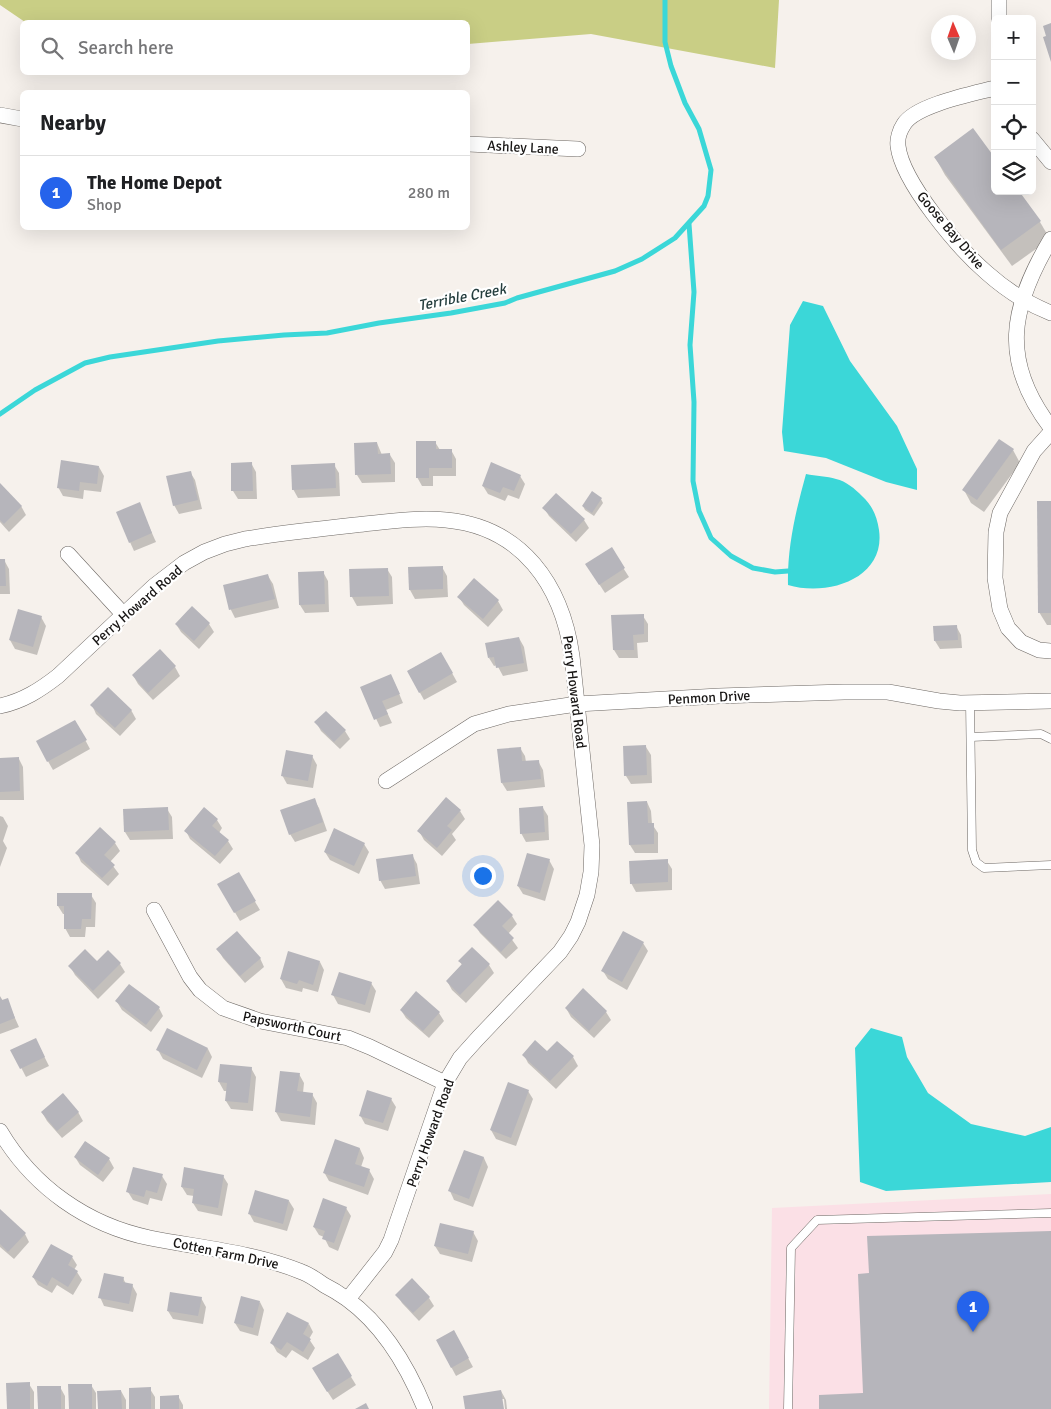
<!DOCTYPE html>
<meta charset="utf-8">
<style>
body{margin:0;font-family:Signika,sans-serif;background:#f6f6f6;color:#202124}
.controls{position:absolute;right:15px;top:15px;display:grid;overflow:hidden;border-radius:8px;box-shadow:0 5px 20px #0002}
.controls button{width:45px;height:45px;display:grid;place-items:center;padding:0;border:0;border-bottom:1px solid #e0e0e0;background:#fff;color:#202124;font:25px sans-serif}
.compass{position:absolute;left:931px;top:15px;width:45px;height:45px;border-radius:50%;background:#fff;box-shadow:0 5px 20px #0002;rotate:358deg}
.you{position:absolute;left:482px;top:875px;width:18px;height:18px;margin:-12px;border:4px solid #fff;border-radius:50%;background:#1a73e8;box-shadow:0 0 0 8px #1a73e833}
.badge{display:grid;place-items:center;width:32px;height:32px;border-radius:50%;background:#2563eb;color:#fff;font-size:16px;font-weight:700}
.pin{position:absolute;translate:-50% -41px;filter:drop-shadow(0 1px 2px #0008)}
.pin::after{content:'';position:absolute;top:26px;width:18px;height:15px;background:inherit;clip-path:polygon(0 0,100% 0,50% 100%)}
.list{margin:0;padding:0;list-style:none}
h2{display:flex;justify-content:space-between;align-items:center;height:65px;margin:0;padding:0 20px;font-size:21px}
h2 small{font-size:16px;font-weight:400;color:#757577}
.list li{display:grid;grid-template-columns:32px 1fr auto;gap:15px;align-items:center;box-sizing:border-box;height:75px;padding:0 20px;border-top:1px solid #e0e0e0}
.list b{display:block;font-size:19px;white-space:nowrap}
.list p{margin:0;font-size:16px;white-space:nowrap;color:#757577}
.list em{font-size:16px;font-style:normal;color:#757577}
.icon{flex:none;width:28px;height:28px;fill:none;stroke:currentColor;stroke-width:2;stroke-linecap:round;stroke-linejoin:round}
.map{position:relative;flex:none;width:1051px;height:1409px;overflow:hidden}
.search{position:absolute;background:#fff;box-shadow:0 5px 20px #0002;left:20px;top:20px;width:450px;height:55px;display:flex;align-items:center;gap:12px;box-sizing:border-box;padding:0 18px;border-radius:8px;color:#757577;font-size:19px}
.panel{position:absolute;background:#fff;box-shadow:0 5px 20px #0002;left:20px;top:90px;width:450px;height:140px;border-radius:8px}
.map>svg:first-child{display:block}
.commercial{fill:#fbe0e6}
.green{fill:#c9ce85}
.water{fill:#3bd7d8}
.shadow{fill:#0003}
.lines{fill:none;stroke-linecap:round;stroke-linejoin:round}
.stream{stroke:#3bd7d8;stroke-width:5}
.building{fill:#b6b5bb}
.lane-casing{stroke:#6d6864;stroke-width:9}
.street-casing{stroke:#6d6864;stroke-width:16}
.lane{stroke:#fff;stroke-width:8}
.street{stroke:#fff;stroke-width:15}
.labels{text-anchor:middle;stroke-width:4.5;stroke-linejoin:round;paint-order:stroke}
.street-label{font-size:14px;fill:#181615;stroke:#fff}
.water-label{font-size:15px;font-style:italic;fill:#253e3e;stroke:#fff}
</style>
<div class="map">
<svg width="1051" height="1409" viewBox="0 0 1051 1409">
<rect width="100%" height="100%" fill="#f6f1ec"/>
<path class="commercial" d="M1051 1194V1409H769L772 1208Z"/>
<path class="green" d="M0 0H779L775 68 591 34 468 44V22H25L0 5Z"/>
<g class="water">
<path d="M803 301 823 306 850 361 897 426 917 469V490L886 482 826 458 784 451 782 432 790 325Z"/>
<path d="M806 474C816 476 827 476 836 479 846 481 855 489 862 496 872 505 877 516 879 530 886 579 827 597 788 585 787 547 796 510 806 474Z"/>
<path d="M871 1028 902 1037 907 1057 928 1093 971 1124 1025 1136 1051 1127V1182L886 1191 860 1182 855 1048Z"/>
</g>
<g class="shadow">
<path d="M935 157 995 191 1040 222 1050 239 1012 266 945 175Z"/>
<path d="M435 442 440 450H451L456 459V476H433V486H422L417 477Z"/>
<path d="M377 443 382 455H390L395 463V482L362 483 357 475Z"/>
<path d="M1013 450 1020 463 984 512 971 503 964 490Z"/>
<path d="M251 463 256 472 257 499H238L233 491Z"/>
<path d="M334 465 339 473 340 496 298 498 293 489Z"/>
<path d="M99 467 104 476 101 492 84 490 83 499 63 496 58 487Z"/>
<path d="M190 472 195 480 202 509 179 514 174 505Z"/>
<path d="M520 476 525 484 519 499 508 495 505 501 488 494 483 486Z"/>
<path d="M0 485 21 506 26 515 9 532 0 522Z"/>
<path d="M601 499 603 503 594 516 585 510 583 506Z"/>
<path d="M1051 502V625H1047L1039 612Z"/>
<path d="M139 504 156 542 134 551 130 542Z"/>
<path d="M544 508 584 520 589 528 576 542 549 516Z"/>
<path d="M611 549 629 577 605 593 592 573Z"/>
<path d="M0 560H4L9 569 10 594H0Z"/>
<path d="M442 567 447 576 448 597 415 599 410 590 409 569Z"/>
<path d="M387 569 392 577 393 604 357 606 352 597 351 570Z"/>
<path d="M323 572 328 581 329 612 305 613 300 605Z"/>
<path d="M268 576 273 584 279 608 235 618 231 610 225 586Z"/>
<path d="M474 580 498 601 503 610 488 627 464 605 459 597Z"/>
<path d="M192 607 209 624 214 632 199 649 181 632 176 624Z"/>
<path d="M643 616 648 624V642L637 643 638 658H619L614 650Z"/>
<path d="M41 617 46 626 37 655 15 649 10 640Z"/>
<path d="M956 626 961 635 962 648 940 649 935 641Z"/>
<path d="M519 638 524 647 528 671 503 676 497 665 494 666 489 658Z"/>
<path d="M160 651 175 667 180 676 153 700 138 684 133 675Z"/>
<path d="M441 653 457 682 424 700 408 671Z"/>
<path d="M395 684 403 703 386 710 392 723 380 727 361 687Z"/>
<path d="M92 705 131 710 136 719 120 736 96 714Z"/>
<path d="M326 712 345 731 350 739 340 749 321 731 316 722Z"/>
<path d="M75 721 90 749 53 770 37 742Z"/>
<path d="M646 747 651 755 652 783 631 784 626 776Z"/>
<path d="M520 748 525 756 526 762 538 761 543 770 545 787 507 791 502 783Z"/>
<path d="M312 756 317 765 313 788 287 784 282 775Z"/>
<path d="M0 759H19L23 767 24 800H0Z"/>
<path d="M314 800 319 808 327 831 295 842 290 834Z"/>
<path d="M647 802 651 811 652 824 658 833V853H635L630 845Z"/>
<path d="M543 808 548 816 549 840 526 842 521 833Z"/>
<path d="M167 809 172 817 173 839 130 840 125 832Z"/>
<path d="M204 809 217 820 222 828 219 833 228 841 233 849 220 864 190 839 186 831Z"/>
<path d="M460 811 465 819 452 834 456 840 442 856 424 840 419 831Z"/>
<path d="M0 816 3 817 8 826 3 841 7 848 0 867Z"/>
<path d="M115 843 120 851 110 862 119 874 108 886 81 862 77 853Z"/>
<path d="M364 844 369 852 359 874 330 860 325 852Z"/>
<path d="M412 855 417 864 420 884 385 889 380 880Z"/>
<path d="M549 860 554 869 545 901 523 894 518 886Z"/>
<path d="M667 861 672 869V890L636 892 631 883Z"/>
<path d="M238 873 260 910 240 921 219 885Z"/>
<path d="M91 895 96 903 95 927H86L85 937H70L65 928 66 914H63L58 906Z"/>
<path d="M498 902 512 916 517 924 508 934 518 948 506 959 480 933 475 925Z"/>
<path d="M643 943 648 951 627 990 608 979 603 971Z"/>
<path d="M218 949 260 958 264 967 245 983 223 958Z"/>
<path d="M460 961 489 965 494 973 466 1003 452 990 447 981 462 965Z"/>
<path d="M320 962 324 970 318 992 303 988 302 992 286 988 281 979Z"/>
<path d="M120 964 125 972 98 999 75 975 70 966Z"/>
<path d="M371 983 376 991 370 1013 338 1004 333 995Z"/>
<path d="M583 990 606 1012 611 1020 594 1038 571 1017 566 1008Z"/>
<path d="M0 996 3 1001 7 1000 19 1027 0 1034Z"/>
<path d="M117 1002 159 1008 163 1016 151 1032 122 1010Z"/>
<path d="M401 1010 439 1013 444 1021 429 1038 406 1018Z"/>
<path d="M40 1048 49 1066 26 1077 12 1050Z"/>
<path d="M208 1049 212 1057 202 1078 163 1059 158 1050Z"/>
<path d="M547 1053 573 1057 578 1066 556 1089 528 1063 524 1055Z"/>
<path d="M251 1068 256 1077 253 1111 231 1109 226 1101 227 1091H224L219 1082Z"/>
<path d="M281 1072 299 1074 304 1083 303 1093 312 1094 317 1103 315 1125 281 1121 276 1112Z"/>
<path d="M528 1091 533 1099 516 1146 496 1139 491 1130Z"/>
<path d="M391 1099 396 1107 388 1131 365 1124 360 1115Z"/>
<path d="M42 1112H78L83 1121 62 1138 47 1121Z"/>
<path d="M336 1141 360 1149 364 1158 361 1167 369 1170 374 1179 368 1195 329 1181 324 1172Z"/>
<path d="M86 1142 109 1159 114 1168 103 1182 80 1165 75 1157Z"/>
<path d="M465 1151 484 1158 488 1167 473 1207 454 1200 450 1191Z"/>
<path d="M162 1176 167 1184 162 1201 150 1198 148 1205 133 1200 128 1192Z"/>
<path d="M223 1176 228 1184 222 1216 198 1211 193 1203 194 1196 187 1195 182 1187Z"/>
<path d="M289 1201 294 1209 287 1231 254 1222 249 1213Z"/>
<path d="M346 1208 351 1216 338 1251 329 1247 324 1237 319 1235 314 1227Z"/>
<path d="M0 1211 25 1234 29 1242 14 1259 0 1247Z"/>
<path d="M473 1232 478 1241 472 1262 440 1254 435 1246Z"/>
<path d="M72 1257 77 1265 74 1270 77 1272 82 1280 73 1295 57 1285 52 1293 38 1285 33 1277Z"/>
<path d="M123 1278 126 1284 132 1285 137 1294 133 1312 104 1306 100 1297Z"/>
<path d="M397 1295 429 1298 434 1306 419 1321 402 1303Z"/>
<path d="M201 1298 206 1307 203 1324 173 1319 168 1311Z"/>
<path d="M260 1302 264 1310 258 1336 240 1331 235 1323Z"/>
<path d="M309 1324 313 1332 309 1339 315 1348 308 1360 292 1350 286 1358 277 1352 272 1343Z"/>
<path d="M454 1332 473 1367 456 1376 437 1340Z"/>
<path d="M337 1354 356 1385 333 1400 318 1377Z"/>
<path d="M29 1384 34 1392V1409H8Z"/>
<path d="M91 1385 96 1393V1409H70Z"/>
<path d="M60 1387 65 1396V1409H39Z"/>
<path d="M150 1389 155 1397V1409H131Z"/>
<path d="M121 1391 126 1400V1409H99Z"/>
<path d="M501 1391 506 1400 507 1409H505L504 1399H501L503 1409H467Z"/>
<path d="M178 1396 183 1405V1409H161Z"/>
</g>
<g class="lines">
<g class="stream">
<path d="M689 224 694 292 690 345 694 402 693 481 699 511 711 538 731 556 753 568 775 572 788 571"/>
<path d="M0 414 35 390 85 363 110 357 218 341 284 335 327 333 379 323 451 313 505 303 517 298 615 271 642 259 675 238 704 206 708 196 711 170 699 129 685 103 671 66 665 42V0"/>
</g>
</g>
<g class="building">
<path d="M1051 23V62L1043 37 1046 36 1043 26Z"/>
<path d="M973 128 995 158V191H1019L1041 221 1001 250 934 157Z"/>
<path d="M999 439 1014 449 977 500 962 490Z"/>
<path d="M416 441H436V449H452V468H429V478H416Z"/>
<path d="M377 442 378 454 390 453 391 474 355 475 354 443Z"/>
<path d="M61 460 99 466 97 484 80 482 79 491 57 488Z"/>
<path d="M252 462 253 491H231V463Z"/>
<path d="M491 462 521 475 514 491 503 487 500 493 482 486Z"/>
<path d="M335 463 336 488 292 490 291 465Z"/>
<path d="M191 471 198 500 173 506 166 476Z"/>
<path d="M0 483 22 506 4 524 0 520Z"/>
<path d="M592 491 602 498 592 513 582 506Z"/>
<path d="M556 493 585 519 571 534 542 508Z"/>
<path d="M1037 501H1051V613H1038Z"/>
<path d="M140 502 152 533 129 543 116 512Z"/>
<path d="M612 547 625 568 599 585 585 564Z"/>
<path d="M0 559H5L6 586H0Z"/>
<path d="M443 566V589L409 590 408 567Z"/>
<path d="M388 568 389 596 350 597 349 569Z"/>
<path d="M324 571 325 604 299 605 298 572Z"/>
<path d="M268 574 275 599 229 610 223 585Z"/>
<path d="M474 578 499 600 483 619 457 597Z"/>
<path d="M192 606 210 623 194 641 175 624Z"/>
<path d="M18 609 42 616 33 647 9 640Z"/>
<path d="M644 614V634L633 635 634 650H613L611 615Z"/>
<path d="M957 625 958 640 934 641 933 626Z"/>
<path d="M519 637 524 663 496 668 494 657 488 658 485 643Z"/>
<path d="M160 649 176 666 148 693 132 675Z"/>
<path d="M441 652 453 673 419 693 407 671Z"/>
<path d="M391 674 400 694 382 701 388 714 374 720 360 687Z"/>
<path d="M108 687 132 710 115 728 90 705Z"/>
<path d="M326 711 346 730 334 742 314 722Z"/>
<path d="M75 720 87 740 47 762 36 741Z"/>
<path d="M646 745 647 775 624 776 623 746Z"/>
<path d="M521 747 522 761 539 760 541 779 501 783 497 749Z"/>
<path d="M286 750 313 755 308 781 281 776Z"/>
<path d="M19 757 20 791 0 792V758Z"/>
<path d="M446 797 461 810 447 826 452 830 437 848 417 831Z"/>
<path d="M315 798 323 822 289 835 280 810Z"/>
<path d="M647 801 648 823H654V844L629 845 627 802Z"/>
<path d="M543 806 545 832 520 834 519 808Z"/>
<path d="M168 807 169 830 124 832 123 809Z"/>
<path d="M204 807 218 819 212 826 229 840 215 856 184 831Z"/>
<path d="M100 827 116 842 104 855 115 865 102 878 75 853Z"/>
<path d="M334 828 365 843 354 866 324 852Z"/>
<path d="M527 853 550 859 540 893 517 886Z"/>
<path d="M413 854 416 876 379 881 376 859Z"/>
<path d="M668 859V882L630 884 629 861Z"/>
<path d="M239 872 256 901 234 913 217 884Z"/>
<path d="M57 893H92L91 919H82L81 929H64V906H57Z"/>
<path d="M498 900 513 915 502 926 514 938 501 952 473 925Z"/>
<path d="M237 931 261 958 240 976 216 949Z"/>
<path d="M623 931 644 942 622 982 601 971Z"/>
<path d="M472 947 490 964 460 995 446 981 462 964 458 961Z"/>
<path d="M85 949 97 961 108 950 121 963 93 991 68 966Z"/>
<path d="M288 951 320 961 313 985 299 980 297 984 280 979Z"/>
<path d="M339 972 372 982 365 1005 331 995Z"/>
<path d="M129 984 160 1007 146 1025 115 1001Z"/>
<path d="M583 988 607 1011 589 1031 565 1008Z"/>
<path d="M416 991 440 1012 423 1031 400 1010Z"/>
<path d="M0 997 2 1000 8 998 15 1018 0 1024Z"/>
<path d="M167 1028 208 1048 197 1070 156 1050Z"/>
<path d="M36 1038 45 1057 20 1069 10 1050Z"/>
<path d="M535 1040 547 1051 557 1041 574 1056 550 1081 522 1055Z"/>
<path d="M220 1064 252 1067 248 1103 225 1101 227 1083 218 1082Z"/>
<path d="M280 1071 300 1073 297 1091 313 1093 310 1117 275 1112Z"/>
<path d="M508 1082 529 1090 511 1138 490 1130Z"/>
<path d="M367 1090 392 1098 383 1123 359 1116Z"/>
<path d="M63 1093 79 1112 57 1131 41 1112Z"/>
<path d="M335 1139 360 1148 355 1164 370 1169 364 1187 323 1173Z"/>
<path d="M85 1141 110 1158 98 1175 74 1157Z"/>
<path d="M464 1150 484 1157 469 1199 448 1191Z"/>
<path d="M133 1167 163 1174 157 1193 146 1190 144 1197 126 1192Z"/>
<path d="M184 1167 224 1175 218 1208 192 1203 194 1189 181 1187Z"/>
<path d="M255 1190 289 1200 283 1224 248 1214Z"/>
<path d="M323 1198 347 1207 334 1243 322 1239 325 1231 313 1227Z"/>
<path d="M0 1209 26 1233 8 1252 0 1244Z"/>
<path d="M440 1223 474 1231 468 1254 434 1246Z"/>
<path d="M1051 1231V1409H819V1395L863 1393 858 1274 869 1273 867 1236Z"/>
<path d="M51 1244 73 1256 68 1265 78 1271 68 1287 52 1277 47 1286 32 1277Z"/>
<path d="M104 1273 124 1277 123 1282 133 1284 129 1304 98 1298Z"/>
<path d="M412 1278 430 1297 413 1313 395 1295Z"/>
<path d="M170 1292 202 1297 198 1316 167 1311Z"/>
<path d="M241 1296 260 1301 253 1328 234 1323Z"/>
<path d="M287 1312 309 1323 303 1334 311 1339 303 1352 287 1342 281 1350 270 1343Z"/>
<path d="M454 1330 469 1358 451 1368 436 1340Z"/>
<path d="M338 1353 352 1376 327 1392 312 1368Z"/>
<path d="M30 1382V1409H7L6 1383Z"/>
<path d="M68 1384H92V1409H69Z"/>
<path d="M37 1386H61V1409H38Z"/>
<path d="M151 1387V1409H129V1388Z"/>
<path d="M121 1390 122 1409H98L97 1391Z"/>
<path d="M501 1390 504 1409H465L463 1396Z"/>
<path d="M179 1395V1409H160V1396Z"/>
<path d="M366 1403 369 1409H355Z"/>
</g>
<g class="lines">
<defs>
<g id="lane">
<path d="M970 702 972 850 976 862 984 868 1051 865"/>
<path d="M971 737 1041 734 1051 739"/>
<path d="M788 1409 791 1248 817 1220 1051 1213"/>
</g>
<g id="street">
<path d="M999 19V0"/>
<path d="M995 88C972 94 916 105 904 124 900 130 897 139 898 146 902 182 959 249 987 273 1005 289 1028 304 1051 313"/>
<path d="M0 115 22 119"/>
<path d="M1032 139 1051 162"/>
<path d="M468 144 578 149"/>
<path d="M1051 239C1010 308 1000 361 1051 428"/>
<path d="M1051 432 1034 451 1000 513 996 532 995 578 1000 609 1008 628 1021 642 1039 650 1051 651"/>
<path d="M68 554 123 614"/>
<path d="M0 706C23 701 40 690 58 676L154 586 184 563 204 552 225 544 245 539C281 533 318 529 355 525 385 522 416 517 446 520 522 527 562 585 572 656L592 845 591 872 587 895 578 922 571 936 560 952 478 1038 460 1058 445 1083 391 1240 385 1252 348 1299"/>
<path d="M386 781 474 724 509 714 577 704 719 696 844 692H888L939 701 960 703 1051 701"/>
<path d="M154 910 190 977 200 990 223 1008 260 1021 348 1038 370 1047 445 1083"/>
<path d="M0 1131C33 1187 87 1225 150 1238 201 1248 253 1252 302 1272 310 1275 317 1280 324 1285 332 1289 340 1294 347 1299 384 1326 408 1367 425 1409"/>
</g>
</defs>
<use href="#lane" class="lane-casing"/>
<use href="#street" class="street-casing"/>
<use href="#lane" class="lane"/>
<use href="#street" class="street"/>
</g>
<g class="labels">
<g class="street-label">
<text transform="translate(523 147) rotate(3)" y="5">Ashley Lane</text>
<text transform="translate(951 230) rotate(50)" y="5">Goose Bay Drive</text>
<text transform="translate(137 605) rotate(-41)" y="5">Perry Howard Road</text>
<text transform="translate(575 692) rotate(83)" y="5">Perry Howard Road</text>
<text transform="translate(709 697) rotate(-3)" y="5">Penmon Drive</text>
<text transform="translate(292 1026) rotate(12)" y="5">Papsworth Court</text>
<text transform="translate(430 1133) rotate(-70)" y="5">Perry Howard Road</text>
<text transform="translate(226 1253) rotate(12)" y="5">Cotten Farm Drive</text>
</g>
<g class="water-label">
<text transform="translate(462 297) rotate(-11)" y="5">Terrible Creek</text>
</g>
</g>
</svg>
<div class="controls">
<button>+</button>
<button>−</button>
<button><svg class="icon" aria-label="locate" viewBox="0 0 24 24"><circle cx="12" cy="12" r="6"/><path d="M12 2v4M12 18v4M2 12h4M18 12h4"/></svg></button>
<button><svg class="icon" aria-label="layers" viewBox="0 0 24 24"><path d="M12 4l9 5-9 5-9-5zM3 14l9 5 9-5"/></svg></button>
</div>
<svg class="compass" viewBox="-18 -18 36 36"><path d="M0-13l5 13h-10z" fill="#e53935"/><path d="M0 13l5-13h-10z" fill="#757577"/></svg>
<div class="you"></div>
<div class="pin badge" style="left:973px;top:1332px">1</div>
<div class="search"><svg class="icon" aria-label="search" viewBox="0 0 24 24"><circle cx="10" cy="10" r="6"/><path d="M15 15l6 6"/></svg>Search here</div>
<section class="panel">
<h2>Nearby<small></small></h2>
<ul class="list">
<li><span class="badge">1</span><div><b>The Home Depot</b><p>Shop</p></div><em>280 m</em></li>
</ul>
</section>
</div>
